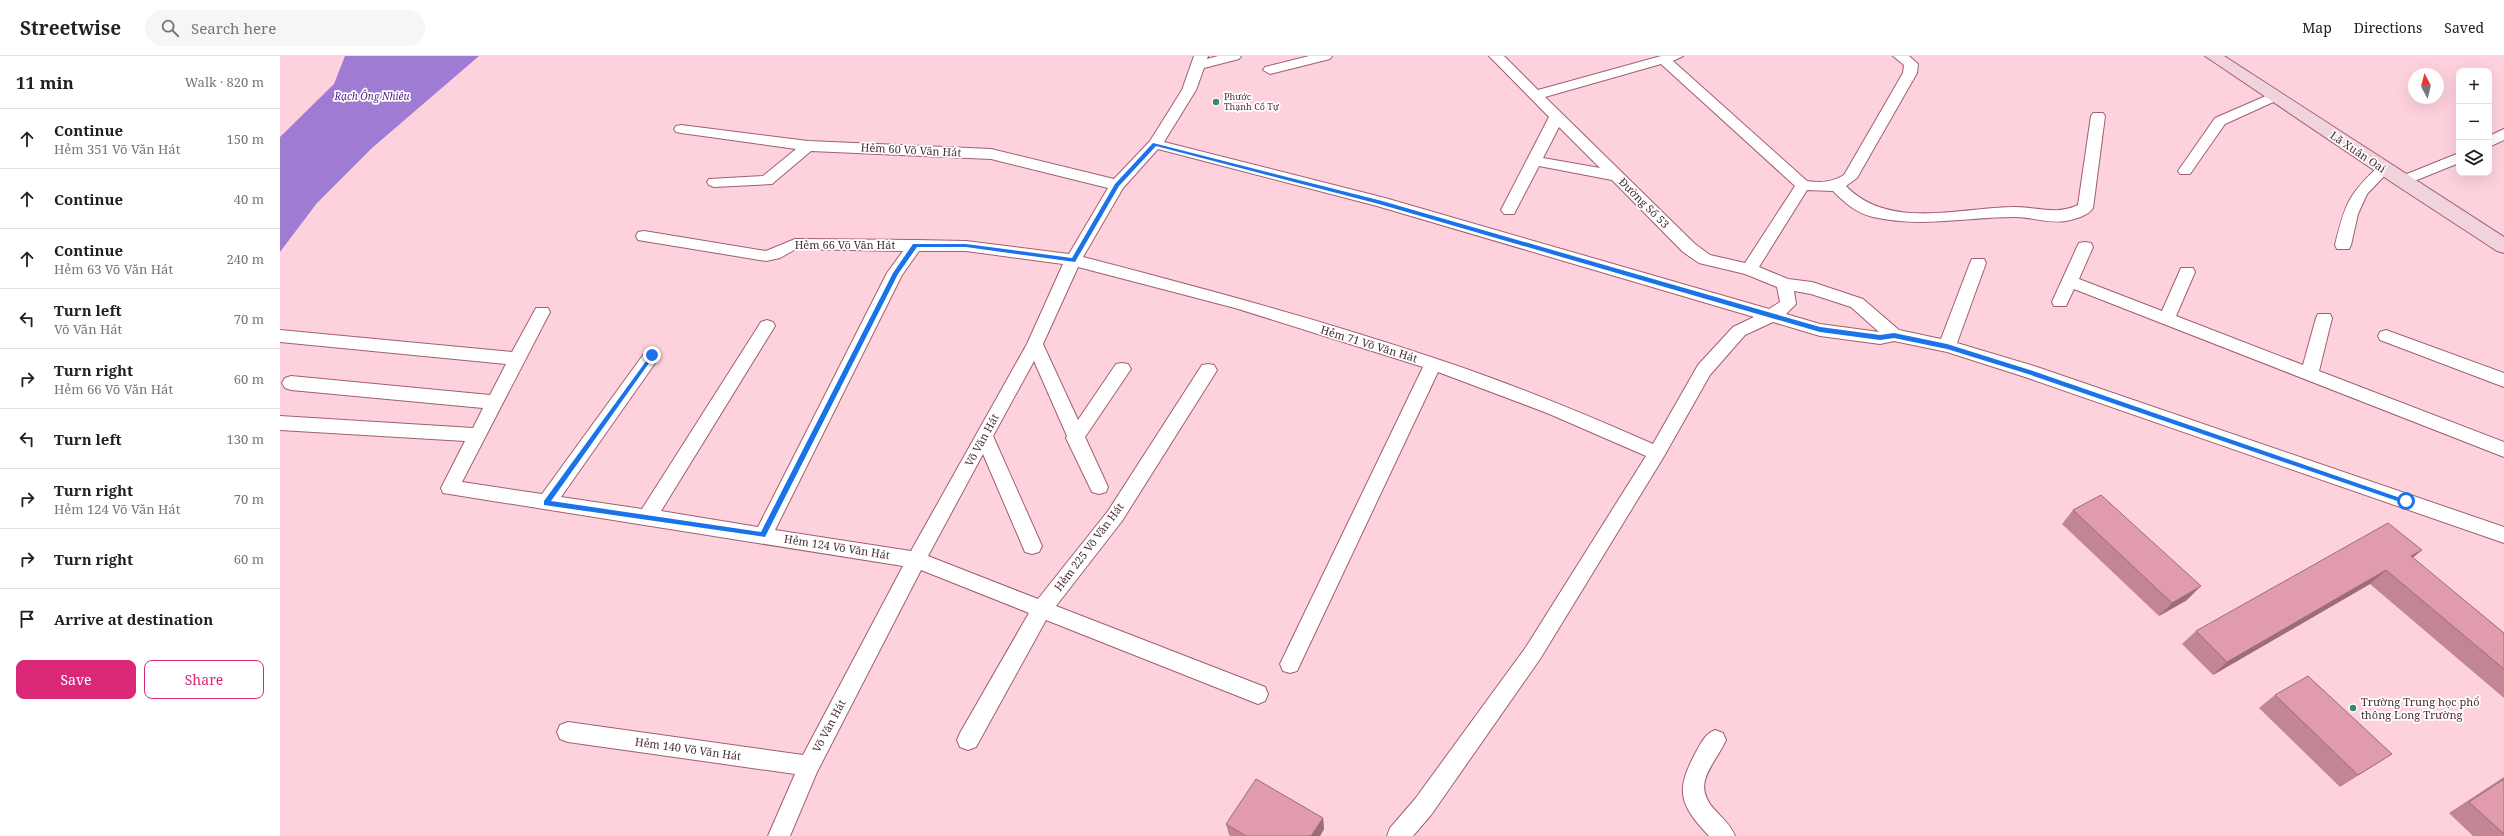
<!DOCTYPE html>
<meta charset="utf-8">
<style>
body{margin:0;font-family:"Noto Serif",serif;background:#f6f6f6;color:#202124}
.controls{position:absolute;right:12px;top:12px;display:grid;overflow:hidden;border-radius:8px;box-shadow:0 4px 16px #0002}
.controls button{width:36px;height:36px;display:grid;place-items:center;padding:0;border:0;border-bottom:1px solid #e0e0e0;background:#fff;color:#202124;font:20px sans-serif}
.compass{position:absolute;left:2128px;top:12px;width:36px;height:36px;border-radius:50%;background:#fff;box-shadow:0 4px 16px #0002;rotate:353deg}
.stop{position:absolute;width:12px;height:12px;margin:-9px;border:3px solid #1a73e8;border-radius:50%;background:#fff}
.stop.end{background:#1a73e8;border-color:#fff;box-shadow:0 1px 4px #0008}
.list{margin:0;padding:0;list-style:none}
h2{display:flex;justify-content:space-between;align-items:center;height:52px;margin:0;padding:0 16px;font-size:17px}
h2 small{font-size:13px;font-weight:400;color:#757577}
.list li{display:grid;grid-template-columns:26px 1fr auto;gap:12px;align-items:center;box-sizing:border-box;height:60px;padding:0 16px;border-top:1px solid #e0e0e0}
.list b{display:block;font-size:15px;white-space:nowrap}
.list p{margin:0;font-size:13px;white-space:nowrap;color:#757577}
.list em{font-size:13px;font-style:normal;color:#757577}
.actions{display:flex;gap:8px;padding:12px 16px}
.actions a{flex:1;padding:9px 0;border:1px solid #db2777;border-radius:8px;text-align:center;font-size:14px;color:#db2777}
.actions .main{background:#db2777;color:#fff}
.icon{flex:none;width:22px;height:22px;fill:none;stroke:currentColor;stroke-width:2;stroke-linecap:round;stroke-linejoin:round}
.map{position:relative;flex:none;width:2224px;height:780px;overflow:hidden}
header{display:flex;align-items:center;gap:24px;box-sizing:border-box;height:56px;padding:0 20px;background:#fff;border-bottom:1px solid #e0e0e0}
header strong{font-size:19px}
nav{display:flex;gap:22px;margin-inline-start:auto;font-size:14px}
.search{width:280px;height:36px;background:#f6f6f6;display:flex;align-items:center;gap:10px;box-sizing:border-box;padding:0 14px;border-radius:22px;color:#757577;font-size:15px}
main{display:flex}
aside{flex:1;background:#fff}
.map>svg:first-child{display:block}
.water{fill:#9f7bd3}
.lines{fill:none;stroke-linecap:round;stroke-linejoin:round}
.minor-casing{stroke:#9f5f71;stroke-width:2}
.secondary-casing{stroke:#9f5f71;stroke-width:2}
.minor{fill:#fff;fill-rule:evenodd}
.secondary{fill:#f0d3dc;fill-rule:evenodd}
.wall{fill:#c18595}
.shaded-wall{fill:#9d6c79}
.building{fill:#e09bad;stroke:#9d6c79}
.route{fill:#1a73e8}
.poi-dot{fill:#3f8479;stroke:#fff;stroke-width:1.5}
.labels{text-anchor:middle;stroke-width:3.5;stroke-linejoin:round;paint-order:stroke}
.far-poi-label{font-size:9px;fill:#4a2e36;stroke:#fff;text-anchor:start}
.far-water-label{font-size:10px;font-style:italic;fill:#4f1a82;stroke:#fff}
.street-label{font-size:11px;fill:#4a2e36;stroke:#fff}
.poi-label{font-size:11px;fill:#4a2e36;stroke:#fff;text-anchor:start}
</style>
<header>
<strong>Streetwise</strong>
<div class="search"><svg class="icon" aria-label="search" viewBox="0 0 24 24"><circle cx="10" cy="10" r="6"/><path d="M15 15l6 6"/></svg>Search here</div>
<nav><a>Map</a><a>Directions</a><a>Saved</a></nav>
</header>
<main>
<aside>
<h2>11 min<small>Walk · 820 m</small></h2>
<ul class="list">
<li><svg class="icon" aria-label="ahead" viewBox="0 0 24 24"><path d="M12 20V5M6 11l6-6 6 6"/></svg><div><b>Continue</b><p>Hẻm 351 Võ Văn Hát</p></div><em>150 m</em></li>
<li><svg class="icon" aria-label="ahead" viewBox="0 0 24 24"><path d="M12 20V5M6 11l6-6 6 6"/></svg><div><b>Continue</b></div><em>40 m</em></li>
<li><svg class="icon" aria-label="ahead" viewBox="0 0 24 24"><path d="M12 20V5M6 11l6-6 6 6"/></svg><div><b>Continue</b><p>Hẻm 63 Võ Văn Hát</p></div><em>240 m</em></li>
<li><svg class="icon" aria-label="left" viewBox="0 0 24 24"><path d="M17 20v-9H6M10 6l-5 5 5 5"/></svg><div><b>Turn left</b><p>Võ Văn Hát</p></div><em>70 m</em></li>
<li><svg class="icon" aria-label="right" viewBox="0 0 24 24"><path d="M7 20v-9h11M14 6l5 5-5 5"/></svg><div><b>Turn right</b><p>Hẻm 66 Võ Văn Hát</p></div><em>60 m</em></li>
<li><svg class="icon" aria-label="left" viewBox="0 0 24 24"><path d="M17 20v-9H6M10 6l-5 5 5 5"/></svg><div><b>Turn left</b></div><em>130 m</em></li>
<li><svg class="icon" aria-label="right" viewBox="0 0 24 24"><path d="M7 20v-9h11M14 6l5 5-5 5"/></svg><div><b>Turn right</b><p>Hẻm 124 Võ Văn Hát</p></div><em>70 m</em></li>
<li><svg class="icon" aria-label="right" viewBox="0 0 24 24"><path d="M7 20v-9h11M14 6l5 5-5 5"/></svg><div><b>Turn right</b></div><em>60 m</em></li>
<li><svg class="icon" aria-label="arrive" viewBox="0 0 24 24"><path d="M6 21V4h12l-3 4 3 4H6"/></svg><div><b>Arrive at destination</b></div></li>
</ul>
<div class="actions"><a class="main">Save</a><a>Share</a></div>
</aside>
<div class="map">
<svg width="2224" height="780" viewBox="0 0 2224 780">
<rect width="100%" height="100%" fill="#fed2dd"/>
<path class="water" d="M65 0H199L92 92 37 147 0 196V81L54 28Z"/>
<g class="lines">
<defs>
<g id="minor">
<path d="M914 0H928L927 3 938 0H961L959 3 924 12 916 34 884 86 1105 142 1489 253 1500 246 1497 231 1465 218 1419 207 1403 196 1332 124 1259 110 1234 158H1224L1221 154 1269 61 1209 0H1224L1258 34 1381 0H1403L1393 5 1527 125C1542 127 1552 126 1564 119L1623 17 1624 9 1613 0H1629L1638 8 1637 17 1577 122 1566 130C1608 174 1678 152 1732 151 1755 150 1776 160 1798 149L1811 60 1813 57H1823L1825 60 1813 152C1808 160 1795 163 1786 165 1769 168 1752 161 1735 161 1686 161 1641 172 1593 161 1576 157 1565 147 1553 135L1527 134 1479 211 1508 223 1532 226 1583 243 1619 274 1661 283 1690 207 1692 203H1704L1706 207 1677 287 1757 311 2224 471V487L1745 321 1667 296 1614 285 1600 288 1540 280 1493 266 1465 279 1430 319 1383 402 1260 603 1151 759 1133 780H1107L1110 772 1135 743 1246 591 1366 400 1267 357 1158 316 1017 615 1010 617 1003 615 1000 608 1143 311 955 252 798 211 763 288 798 364 836 308 842 307 848 308 851 313 805 381 828 431 826 436 819 438 812 436 786 382 787 380 754 305 713 380 762 490 759 496 752 498 745 496 703 398 648 500 758 543 828 455 922 309 928 308 934 309 937 314 934 319 842 465 776 550 985 631 988 638 985 645 978 648 766 564 696 691 688 694 680 691 677 684 680 677 749 557 641 514 537 716 510 780H488L515 718 288 686 280 683 277 676 280 669 288 666 523 699 623 510 163 437 161 432 185 385 0 374V360L193 372 203 352 11 334 5 332 2 327 5 322 11 320 210 339 226 308 0 286V274L232 296 256 252H268L270 256 182 426 262 438 366 295 372 293 378 295 380 299 378 303 281 441 362 453 481 266 487 264 493 266 495 270 381 455 478 471 607 217 623 195 516 193 500 202 486 205 364 185 358 184 356 180 358 176 364 175 486 195 515 183 635 184 686 185 789 198 828 132 711 103 531 95 492 128 434 131 429 129 427 126 429 123 483 120 516 93 401 77 396 76 394 73 396 70 401 69 528 85 711 93 834 123 870 85 902 34ZM1381 8 1515 130 1465 207 1430 199 1415 188 1265 41ZM1279 71 1320 112 1263 102ZM878 93 1097 150 1474 261 1453 271 1418 309 1373 388C1303 357 1232 328 1160 304 1042 264 922 232 803 201L843 132ZM639 195H686L783 208 747 288 631 495 495 474 622 219ZM1514 235 1531 238 1571 251 1599 276 1540 268 1506 258 1516 248Z"/>
<path d="M1029 0H1052L1050 3 990 18 983 14 985 11Z"/>
<path d="M1995 36 2002 40 2000 43 1945 68 1910 118H1900L1898 115 1935 62Z"/>
<path d="M2224 73V84L2209 91V80Z"/>
<path d="M2179 97V107L2127 128H2117L2115 125 2117 122Z"/>
<path d="M2104 108 2111 113 2087 138 2078 158 2071 189 2069 193H2057L2055 189C2065 148 2068 139 2099 110Z"/>
<path d="M1805 186 1811 187 1813 191 1799 223 1882 255 1901 212H1913L1915 216 1896 260 2023 309 2036 262 2038 258H2050L2052 262 2039 315 2224 386V401L1794 233 1786 250H1774L1772 246 1797 191 1799 187Z"/>
<path d="M2106 274 2224 317V331L2100 284 2098 280 2100 276Z"/>
<path d="M1435 674 1443 677 1446 684C1434 710 1411 727 1434 753 1442 762 1451 769 1455 780H1429C1399 748 1395 735 1416 696 1421 687 1425 678 1435 674Z"/>
</g>
<path id="secondary" d="M1925 0H1944L2224 181V197L2217 195 2116 129Z"/>
</defs>
<use href="#minor" class="minor-casing"/>
<use href="#secondary" class="secondary-casing"/>
<use href="#minor" class="minor"/>
<use href="#secondary" class="secondary"/>
</g>
<g class="wall">
<path d="M1793 454 1907 544 1879 560 1782 468Z"/>
<path d="M2142 494 2132 502 2224 577V642L2090 528 1933 619 1902 588 1916 575Z"/>
<path d="M1995 639 2112 698 2060 731 1979 652Z"/>
<path d="M2224 721V780H2193L2169 757Z"/>
<path d="M1043 762 1044 773 1040 780H951L949 779 946 768Z"/>
</g>
<g class="shaded-wall">
<path d="M2142 494 2125 508 2131 500Z"/>
<path d="M2106 514 2090 528 1933 619 1947 606Z"/>
<path d="M1921 530 1907 544 1879 560 1892 547Z"/>
<path d="M1043 762 1044 773 1040 780H1031Z"/>
</g>
<g class="building">
<path d="M1821 439 1921 530 1892 547 1793 454Z"/>
<path d="M2108 467 2142 494 2131 500 2224 577V613L2106 514 1947 606 1916 575Z"/>
<path d="M2028 620 2112 698 2078 719 1995 639Z"/>
<path d="M976 723 1043 762 1031 780H966L946 768Z"/>
<path d="M2224 723V778L2189 746Z"/>
</g>
<path class="route" d="M873 87 1102 145 1540 271 1600 279 1614 277 1667 288 1753 315 2129 445 2126 448 1748 318 1667 293 1614 282 1600 284 1540 276 1099 148 876 90 839 130 795 206 686 191H637L618 218 485 481 264 449V445L372 297 374 300 271 445 481 476 613 217 633 188H686L792 202 835 128Z"/>
<g class="poi-dot">
<circle cx="936" cy="46" r="4"/>
<circle cx="2073" cy="652" r="4"/>
</g>
<g class="labels">
<g class="far-poi-label">
<text x="944" y="44">Phước<tspan x="944" dy="10">Thạnh Cổ Tự</tspan></text>
</g>
<g class="far-water-label">
<text x="92" y="44">Rạch Ông Nhiêu</text>
</g>
<g class="street-label">
<text transform="translate(631 94) rotate(3)" y="4">Hẻm 60 Võ Văn Hát</text>
<text transform="translate(2078 96) rotate(34)" y="4">Lã Xuân Oai</text>
<text transform="translate(1364 147) rotate(45)" y="4">Đường Số 53</text>
<text x="565" y="193">Hẻm 66 Võ Văn Hát</text>
<text transform="translate(1089 288) rotate(17)" y="4">Hẻm 71 Võ Văn Hát</text>
<text transform="translate(702 384) rotate(-61)" y="4">Võ Văn Hát</text>
<text transform="translate(557 491) rotate(9)" y="4">Hẻm 124 Võ Văn Hát</text>
<text transform="translate(809 491) rotate(-53)" y="4">Hẻm 225 Võ Văn Hát</text>
<text transform="translate(549 670) rotate(-62)" y="4">Võ Văn Hát</text>
<text transform="translate(408 693) rotate(8)" y="4">Hẻm 140 Võ Văn Hát</text>
</g>
<g class="poi-label">
<text x="2081" y="650">Trường Trung học phổ<tspan x="2081" dy="13">thông Long Trường</tspan></text>
</g>
</g>
</svg>
<div class="controls">
<button>+</button>
<button>−</button>
<button><svg class="icon" aria-label="layers" viewBox="0 0 24 24"><path d="M12 4l9 5-9 5-9-5zM3 14l9 5 9-5"/></svg></button>
</div>
<svg class="compass" viewBox="-18 -18 36 36"><path d="M0-13l5 13h-10z" fill="#e53935"/><path d="M0 13l5-13h-10z" fill="#757577"/></svg>
<div class="stop" style="left:2126px;top:445px"></div>
<div class="stop end" style="left:372px;top:299px"></div>
</div>
</main>
